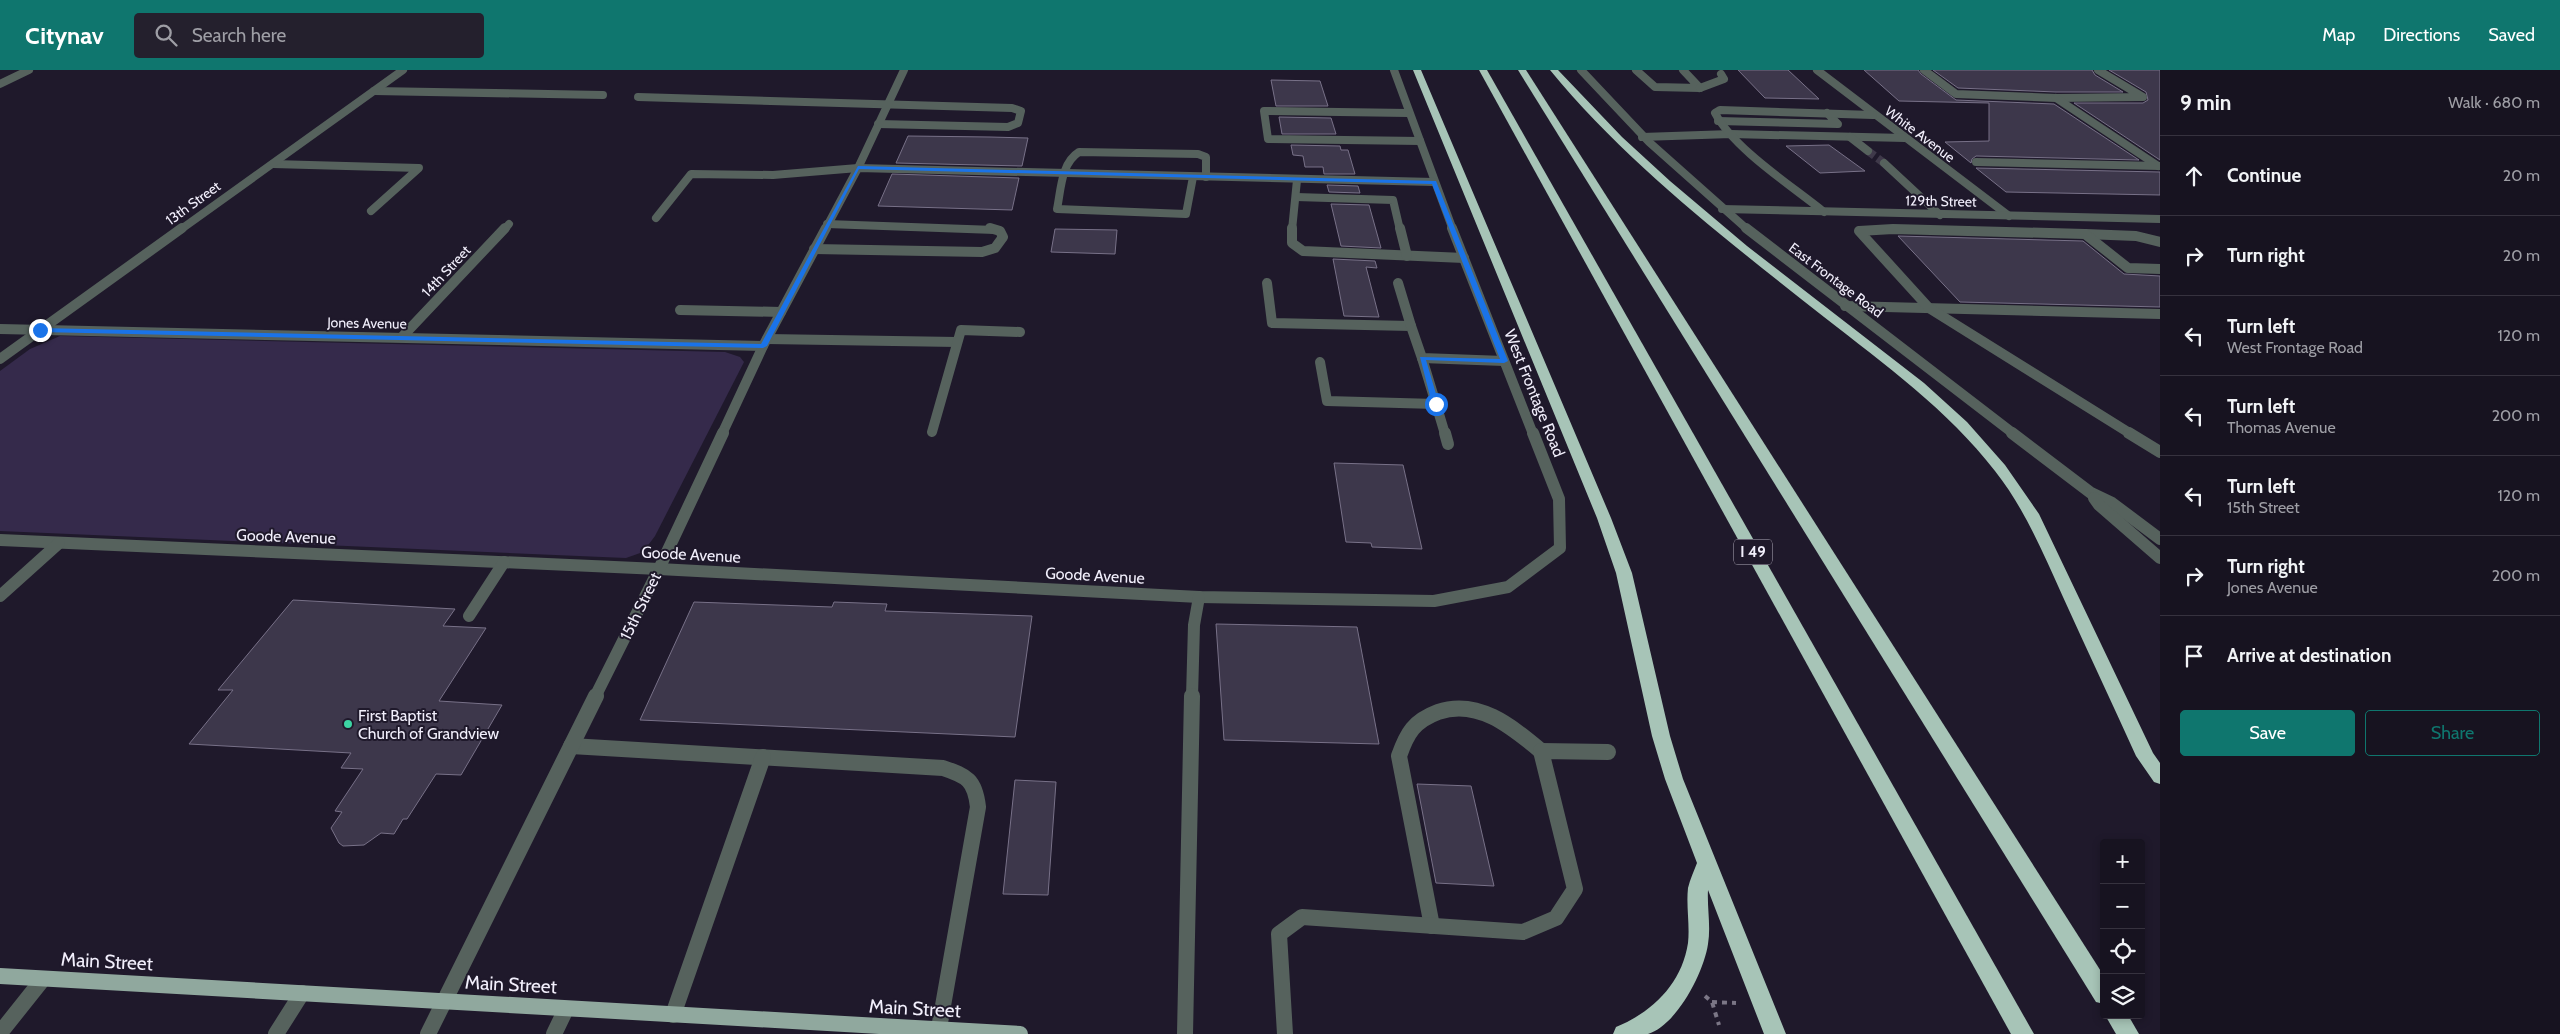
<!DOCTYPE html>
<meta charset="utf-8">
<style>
body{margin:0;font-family:Cabin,sans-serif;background:#24202d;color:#f1f3f6}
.controls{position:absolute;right:15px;bottom:15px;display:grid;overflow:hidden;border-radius:5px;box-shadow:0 2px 8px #0003}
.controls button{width:45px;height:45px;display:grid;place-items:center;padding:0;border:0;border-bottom:1px solid #36323e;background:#171320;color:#f1f3f6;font:25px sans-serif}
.stop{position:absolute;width:15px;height:15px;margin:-11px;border:4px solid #1a73e8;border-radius:50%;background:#fff}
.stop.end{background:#1a73e8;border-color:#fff;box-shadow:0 1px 5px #0008}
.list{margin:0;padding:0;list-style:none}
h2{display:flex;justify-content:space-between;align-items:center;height:65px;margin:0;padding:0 20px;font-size:21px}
h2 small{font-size:16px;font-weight:400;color:#9e9ea5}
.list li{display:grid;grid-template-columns:32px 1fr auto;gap:15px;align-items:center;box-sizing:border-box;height:80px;padding:0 20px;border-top:1px solid #36323e}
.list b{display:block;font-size:19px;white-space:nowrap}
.list p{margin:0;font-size:16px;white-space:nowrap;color:#9e9ea5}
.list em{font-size:16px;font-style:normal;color:#9e9ea5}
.actions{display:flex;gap:10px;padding:15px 20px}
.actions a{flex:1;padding:11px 0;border:1px solid #0f766e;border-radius:5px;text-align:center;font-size:18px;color:#0f766e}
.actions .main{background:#0f766e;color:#fff}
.icon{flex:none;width:28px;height:28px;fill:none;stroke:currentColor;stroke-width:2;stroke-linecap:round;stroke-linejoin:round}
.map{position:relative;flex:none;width:2160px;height:964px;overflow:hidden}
header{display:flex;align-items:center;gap:30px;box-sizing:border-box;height:70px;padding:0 25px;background:#0f766e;color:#fff}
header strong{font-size:24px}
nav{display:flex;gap:28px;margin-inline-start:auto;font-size:18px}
.search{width:350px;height:45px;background:#24202d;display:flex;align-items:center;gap:12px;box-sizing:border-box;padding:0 18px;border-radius:5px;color:#9e9ea5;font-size:19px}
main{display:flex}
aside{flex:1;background:#171320}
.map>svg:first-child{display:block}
.green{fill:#352a4b}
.building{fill:#3d374b;stroke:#787188}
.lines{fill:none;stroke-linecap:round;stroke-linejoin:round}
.minor-tunnel{stroke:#3f394a;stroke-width:8;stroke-dasharray:8 4;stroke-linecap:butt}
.path{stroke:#7b7686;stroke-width:4;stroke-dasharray:5 5;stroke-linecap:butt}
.minor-far3{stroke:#56625d;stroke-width:8}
.minor-far2{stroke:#56625d;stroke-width:10}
.minor-far1{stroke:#56625d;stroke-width:12}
.minor{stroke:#56625d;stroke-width:16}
.major{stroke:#90a89e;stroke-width:16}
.highway{fill:#a7c4b7;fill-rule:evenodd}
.route{fill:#1a73e8}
.poi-dot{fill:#3cd4a3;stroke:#1f192b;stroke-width:2}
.labels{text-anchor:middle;stroke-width:4;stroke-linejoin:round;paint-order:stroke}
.far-street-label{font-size:14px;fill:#f2effc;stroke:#1f192b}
.shield{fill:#1f192b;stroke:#b3afbd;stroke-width:1}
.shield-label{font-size:15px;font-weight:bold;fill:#f2effc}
.street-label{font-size:16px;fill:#f2effc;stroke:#1f192b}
.poi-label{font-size:16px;fill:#f2effc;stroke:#1f192b;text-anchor:start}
.near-street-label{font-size:19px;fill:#f2effc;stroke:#1f192b}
</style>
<header>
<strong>Citynav</strong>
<div class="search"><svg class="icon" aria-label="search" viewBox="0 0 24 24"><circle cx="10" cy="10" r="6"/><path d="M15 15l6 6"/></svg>Search here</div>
<nav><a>Map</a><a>Directions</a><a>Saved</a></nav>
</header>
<main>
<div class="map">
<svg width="2160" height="964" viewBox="0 0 2160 964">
<rect width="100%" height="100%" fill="#1f192b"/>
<path class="green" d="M60 266 725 282 740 287 744 292 655 466 643 482 626 488 0 461V301L30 279Z"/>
<g class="building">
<path d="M1738 0H1788L1819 29 1765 28Z"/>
<path d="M1864 0H1918L1921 4 1956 30 2054 34 2139 90 1976 86 1972 89 1971 93 1945 72 1989 71V33L1899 31Z"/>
<path d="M1933 0H2092L2095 5 2123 22H2056L1958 18Z"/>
<path d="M2109 0H2160V90L2074 33H2143L2148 30 2146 22Z"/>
<path d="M1271 10 1320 11 1328 36H1276Z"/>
<path d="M1279 47 1331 48 1336 64H1282Z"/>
<path d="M908 66 990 67 1028 68 1022 96 896 93Z"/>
<path d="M1291 75 1340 76 1341 80H1348L1355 104H1324L1323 97H1305L1303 86 1293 85Z"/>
<path d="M1829 75 1865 101 1820 103 1786 76Z"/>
<path d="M1976 98 2160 102V125L2006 122Z"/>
<path d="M892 104 1019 108 1012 140 878 136Z"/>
<path d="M1327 115 1358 116 1360 123 1329 122Z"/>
<path d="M1331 134 1369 135 1381 178 1341 176Z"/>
<path d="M1055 159 1117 160 1115 184 1051 182Z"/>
<path d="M1898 166 2083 171 2124 204 2160 206V237L1960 232Z"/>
<path d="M1333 189 1375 191 1377 198 1366 197 1379 247 1344 246Z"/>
<path d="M1334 393 1403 395 1422 479 1372 477 1371 473 1346 472Z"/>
<path d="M293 530 455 539 443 556 486 558 439 631 502 635 461 705 436 704 407 749H403L394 764 381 763 364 775 343 776 339 773 331 758 342 742 335 741 363 699 341 698 351 683 189 674 233 620H218Z"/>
<path d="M694 532 832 537 834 532 887 534 885 541 1032 546 1015 667 640 650Z"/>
<path d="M1216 554 1357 557 1379 674 1224 670Z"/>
<path d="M1015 710 1056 712 1048 825 1003 824Z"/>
<path d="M1417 714 1471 716 1494 816 1436 813Z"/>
</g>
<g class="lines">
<path class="minor-tunnel" d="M1868 81 1884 93"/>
<g class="path">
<path d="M1705 926 1712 932 1719 955"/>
<path d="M1712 932 1736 933"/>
</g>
<g class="minor-far3">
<path d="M1394 0 1453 160"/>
<path d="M1581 0 1649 72 1748 160"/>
<path d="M1636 0 1655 17 1700 18 1683 0"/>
<path d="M1817 0 2009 146"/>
<path d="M1924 0 1956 24 2056 28 2143 27 2098 0"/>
<path d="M0 14 29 0"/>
<path d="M1700 18 1724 9 1721 4"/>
<path d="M374 21 603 25"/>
<path d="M638 27 1012 38 1021 41 1018 53 1008 57 878 54"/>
<path d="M2056 28 2158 96"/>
<path d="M1408 43 1264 41 1268 69 1420 71"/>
<path d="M1718 51 1838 54 1827 43"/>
<path d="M1642 67 1731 64 1905 68"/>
<path d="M1850 67 1868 81"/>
<path d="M1976 92 2160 96"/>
<path d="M1884 93 1940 145"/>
<path d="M273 94 419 98 371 141"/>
<path d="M1193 107 1186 144 1057 139C1061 120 1061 93 1079 82L1198 84 1206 87V107"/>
<path d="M1296 127 1393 130 1400 160"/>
<path d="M1722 139 2160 149"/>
<path d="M1824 142C1792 116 1734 79 1715 43L1720 40 1873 45"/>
<path d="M656 148 691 104 773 105 858 98 1434 112"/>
<path d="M827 154 995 160"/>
<path d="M180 160 403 0"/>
<path d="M504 160 509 154"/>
<path d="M825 160 858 98 904 0"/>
<path d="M1292 160 1297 110"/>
<path d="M1882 160H1918"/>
</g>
<g class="minor-far2">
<path d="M1292 158V173L1303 181 1464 188"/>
<path d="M1400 158 1407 186"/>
<path d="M1452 158 1533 364"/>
<path d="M1746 158 2014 364"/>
<path d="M2085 164 2136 166 2160 172"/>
<path d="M814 179 982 182 995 178 1003 167 1000 161 990 158"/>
<path d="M1267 213 1272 253 1411 256 1422 288 1504 291"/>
<path d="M1398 213 1411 256"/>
<path d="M1845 236 2160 244"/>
<path d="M680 240 781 242"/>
<path d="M0 259 763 276"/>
<path d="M402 267 505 158"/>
<path d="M767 269 957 272"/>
<path d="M0 289 182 158"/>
<path d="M1320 292 1327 331 1436 334 1422 288"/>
<path d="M1436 334 1445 364"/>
<path d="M932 362 961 260 1020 262"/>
<path d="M722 364 763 276 826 158"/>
<path d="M2131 364 1929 238 1859 161 1893 159 2085 164 2128 198 2160 199"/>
</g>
<g class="minor-far1">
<path d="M1445 363 1448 374"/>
<path d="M2012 363 2091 423 2112 433 2160 469"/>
<path d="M2129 363 2160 382"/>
<path d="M2094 428 2099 435 2160 488"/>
<path d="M0 470 659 499 1199 527 1434 531 1508 517 1560 478 1559 429 1533 363"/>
<path d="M0 526 59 473"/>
<path d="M469 546 504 492"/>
<path d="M595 627 659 499 723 363"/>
<path d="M1192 627 1194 555 1199 527"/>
</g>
<g class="minor">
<path d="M571 676 943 698C967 706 975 710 978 737L938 964"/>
<path d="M1432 856 1399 686C1407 663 1414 651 1438 642 1478 628 1512 657 1541 681"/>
<path d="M673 945 763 687"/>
<path d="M0 963 43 909"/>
<path d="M276 964 302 923"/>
<path d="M428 964 596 626"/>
<path d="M554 964 566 939"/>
<path d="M1185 964 1192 626"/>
<path d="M1285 964 1279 864 1302 847 1523 862 1556 848 1575 819 1541 681 1608 682"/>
</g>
<path class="major" d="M0 906 1020 964"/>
<g class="highway">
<path d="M1413 0H1421L1611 448 1632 503 1670 666 1683 709 1786 964H1764L1708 820C1707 838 1711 856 1708 874 1704 902 1677 955 1648 964 1638 964 1623 964 1613 964L1616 957C1653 942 1682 913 1688 873 1690 855 1686 836 1688 818 1690 809 1694 801 1697 793L1665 709 1652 666 1616 503 1597 448Z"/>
<path d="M1479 0H1487L2034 964H2011Z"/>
<path d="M1518 0H1526L2104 906V934L2096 932Z"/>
<path d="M1550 0H1558L1622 67 1670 111 1747 176 1924 313 1967 352 2005 395 2039 444 2153 683 2160 693V714L2154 712 2136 686C2112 633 2087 580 2063 527 2043 483 2025 439 1995 401 1948 340 1884 294 1824 247 1728 171 1628 95 1550 0Z"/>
<path d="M2105 945H2128L2139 964H2116Z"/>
</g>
</g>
<path class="route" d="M858 96 1436 111 1508 291 1504 293 1426 290 1439 334 1436 336 1432 334 1420 287 1500 289 1432 114 859 99 767 276 763 278 40 262 37 260 40 258 761 274Z"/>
<circle class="poi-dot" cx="348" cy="654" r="5"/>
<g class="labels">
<g class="far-street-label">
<text transform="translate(1920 64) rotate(37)" y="5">White Avenue</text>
<text transform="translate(1941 131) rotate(1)" y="5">129th Street</text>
<text transform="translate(193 133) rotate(-36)" y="5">13th Street</text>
<text transform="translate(446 201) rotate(-47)" y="5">14th Street</text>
<text transform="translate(1836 210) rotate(37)" y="5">East Frontage Road</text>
<text transform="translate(367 253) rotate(1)" y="5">Jones Avenue</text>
</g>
<rect class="shield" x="1734" y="469.5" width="38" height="25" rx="4"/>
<g class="shield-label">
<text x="1753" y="487">I 49</text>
</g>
<g class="street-label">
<text transform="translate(1535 323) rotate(68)" y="6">West Frontage Road</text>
<text transform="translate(286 466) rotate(2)" y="6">Goode Avenue</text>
<text transform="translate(691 484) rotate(3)" y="6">Goode Avenue</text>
<text transform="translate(1095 505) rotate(3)" y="6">Goode Avenue</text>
<text transform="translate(640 536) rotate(-64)" y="6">15th Street</text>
</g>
<g class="poi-label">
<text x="358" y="651">First Baptist<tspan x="358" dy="18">Church of Grandview</tspan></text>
</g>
<g class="near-street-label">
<text transform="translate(107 891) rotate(3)" y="7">Main Street</text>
<text transform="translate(511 914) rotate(3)" y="7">Main Street</text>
<text transform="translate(915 938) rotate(3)" y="7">Main Street</text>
</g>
</g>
</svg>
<div class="controls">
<button>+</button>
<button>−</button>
<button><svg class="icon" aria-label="locate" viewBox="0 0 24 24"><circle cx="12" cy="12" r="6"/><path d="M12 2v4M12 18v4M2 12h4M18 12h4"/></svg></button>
<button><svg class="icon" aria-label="layers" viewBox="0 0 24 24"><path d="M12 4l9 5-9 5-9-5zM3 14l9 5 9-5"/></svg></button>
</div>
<div class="stop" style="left:1436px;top:334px"></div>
<div class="stop end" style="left:40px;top:260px"></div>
</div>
<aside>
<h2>9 min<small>Walk · 680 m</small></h2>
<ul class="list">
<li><svg class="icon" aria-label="ahead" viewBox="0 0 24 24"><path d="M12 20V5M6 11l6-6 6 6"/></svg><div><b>Continue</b></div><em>20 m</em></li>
<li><svg class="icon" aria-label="right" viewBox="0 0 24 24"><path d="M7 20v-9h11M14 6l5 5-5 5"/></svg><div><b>Turn right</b></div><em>20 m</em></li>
<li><svg class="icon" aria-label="left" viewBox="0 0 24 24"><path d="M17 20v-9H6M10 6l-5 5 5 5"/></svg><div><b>Turn left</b><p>West Frontage Road</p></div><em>120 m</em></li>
<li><svg class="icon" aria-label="left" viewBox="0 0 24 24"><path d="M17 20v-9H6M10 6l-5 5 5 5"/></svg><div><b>Turn left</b><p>Thomas Avenue</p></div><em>200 m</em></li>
<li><svg class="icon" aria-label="left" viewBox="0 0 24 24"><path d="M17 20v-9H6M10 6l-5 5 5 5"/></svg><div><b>Turn left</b><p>15th Street</p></div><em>120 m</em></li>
<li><svg class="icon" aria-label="right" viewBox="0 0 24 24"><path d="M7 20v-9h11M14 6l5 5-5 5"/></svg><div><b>Turn right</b><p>Jones Avenue</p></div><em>200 m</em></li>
<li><svg class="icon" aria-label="arrive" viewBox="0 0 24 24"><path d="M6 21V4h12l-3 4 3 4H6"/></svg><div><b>Arrive at destination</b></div></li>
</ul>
<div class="actions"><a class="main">Save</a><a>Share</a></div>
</aside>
</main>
